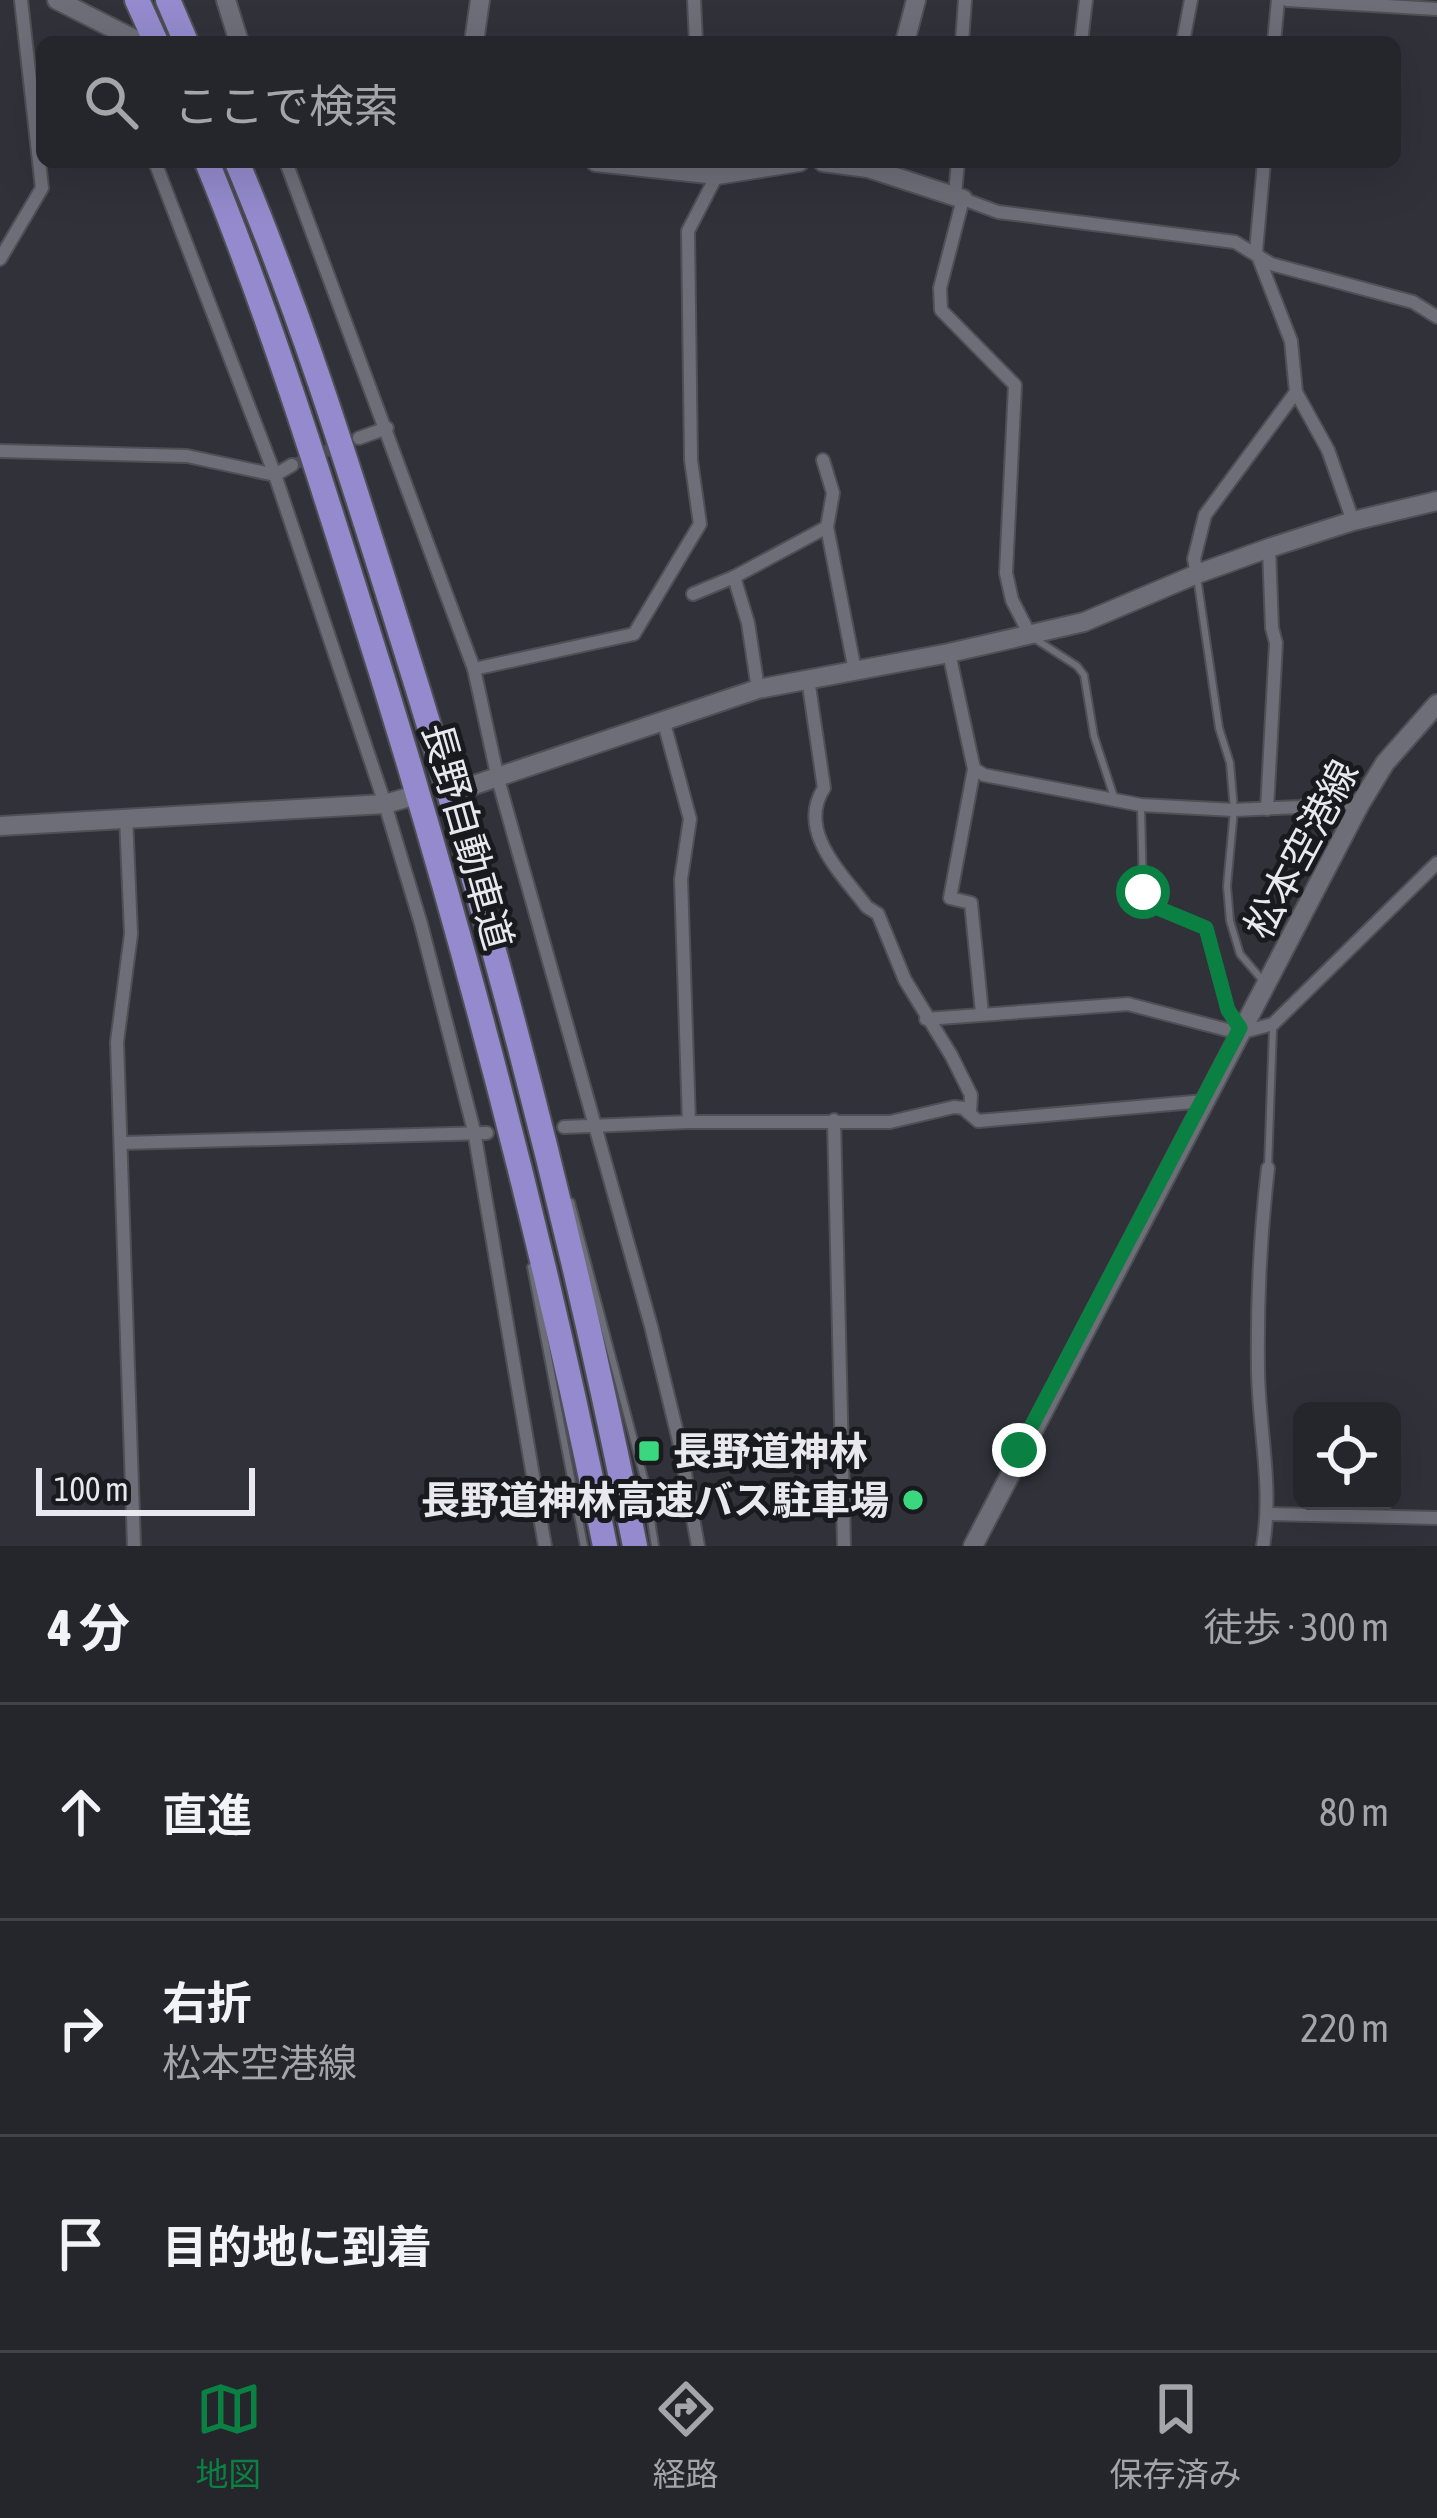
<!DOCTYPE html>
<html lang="ja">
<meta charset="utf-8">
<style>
body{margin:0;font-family:"Asap Condensed","Noto Sans JP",sans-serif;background:#2d2d34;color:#f1f3f6}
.controls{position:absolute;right:36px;bottom:36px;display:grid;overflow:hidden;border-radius:18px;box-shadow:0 12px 48px #0002}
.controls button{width:108px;height:108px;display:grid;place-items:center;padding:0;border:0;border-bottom:3px solid #424248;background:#25252c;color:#f1f3f6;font:60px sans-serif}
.scale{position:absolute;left:36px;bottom:30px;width:219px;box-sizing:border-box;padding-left:12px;border:6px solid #e8e8ee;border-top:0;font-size:33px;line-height:42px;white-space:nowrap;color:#e8e8ee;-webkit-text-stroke:9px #191a1e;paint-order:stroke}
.stop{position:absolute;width:36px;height:36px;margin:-27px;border:9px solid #0b8043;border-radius:50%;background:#fff}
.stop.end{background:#0b8043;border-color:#fff;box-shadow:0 3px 12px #0008}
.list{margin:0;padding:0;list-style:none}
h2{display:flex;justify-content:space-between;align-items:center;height:156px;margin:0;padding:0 48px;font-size:51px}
h2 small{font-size:39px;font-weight:400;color:#a3a5a9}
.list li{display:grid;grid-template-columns:78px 1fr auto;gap:36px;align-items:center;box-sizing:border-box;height:216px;padding:0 48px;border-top:3px solid #424248}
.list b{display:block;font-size:45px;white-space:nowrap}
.list p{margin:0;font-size:39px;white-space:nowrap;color:#a3a5a9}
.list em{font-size:39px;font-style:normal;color:#a3a5a9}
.icon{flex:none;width:66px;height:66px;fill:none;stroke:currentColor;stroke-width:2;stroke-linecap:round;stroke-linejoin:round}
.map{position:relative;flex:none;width:1437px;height:1546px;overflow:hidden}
.search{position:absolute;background:#25252c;box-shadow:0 12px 48px #0002;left:36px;right:36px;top:36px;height:132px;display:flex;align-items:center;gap:30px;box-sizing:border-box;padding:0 42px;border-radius:18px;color:#a3a5a9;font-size:45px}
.sheet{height:804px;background:#25252c}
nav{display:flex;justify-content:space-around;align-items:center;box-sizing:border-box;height:168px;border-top:3px solid #424248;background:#25252c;font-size:33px;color:#a3a5a9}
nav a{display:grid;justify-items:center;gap:6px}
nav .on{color:#0b8043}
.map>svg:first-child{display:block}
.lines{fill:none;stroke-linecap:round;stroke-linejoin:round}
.street-tunnel{stroke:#4c4c55;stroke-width:12;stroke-dasharray:12 6;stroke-linecap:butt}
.lane-casing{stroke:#4f4f56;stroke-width:10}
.street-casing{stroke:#4f4f56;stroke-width:16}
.secondary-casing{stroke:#4f4f56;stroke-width:22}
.highway-casing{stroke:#4f4f56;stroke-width:28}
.lane{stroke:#6e6e79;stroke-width:6}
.street{stroke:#6e6e79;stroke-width:12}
.secondary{stroke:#6e6e79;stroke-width:18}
.highway{stroke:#948acd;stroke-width:24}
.route{stroke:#0b8043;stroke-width:15}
.poi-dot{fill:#3bd77e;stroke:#191a1e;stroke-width:4.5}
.labels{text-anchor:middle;stroke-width:10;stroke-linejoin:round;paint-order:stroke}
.street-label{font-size:39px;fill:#e8e8ee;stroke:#191a1e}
.poi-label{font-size:39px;font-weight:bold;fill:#e8e8ee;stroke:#191a1e;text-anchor:start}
</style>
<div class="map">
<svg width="1437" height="1546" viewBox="0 0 1437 1546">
<rect width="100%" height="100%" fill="#31313a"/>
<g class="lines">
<path class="street-tunnel" d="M292 465 359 438"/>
<defs>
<g id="lane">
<path d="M1197 577 1219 728 1230 763 1234 810 1227 886 1230 921 1240 954 1264 982"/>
<path d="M1032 637 1077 666 1084 675 1094 736 1114 797"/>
<path d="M1141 808 1143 891 1153 906 1206 929 1227 1010 1239 1026"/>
<path d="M1268 1168 1273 1028"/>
<path d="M571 1202 646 1486 655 1546"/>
<path d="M531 1267 584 1546"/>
</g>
<g id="street">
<path d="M694 0 696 42"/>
<path d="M1287 0 1437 9"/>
<path d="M962 42 965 0"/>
<path d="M1081 42 1086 0"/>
<path d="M1183 42 1191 0"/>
<path d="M1274 42 1278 0"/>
<path d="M155 162 275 475 385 804 421 924 474 1131 545 1546"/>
<path d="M286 162 474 669 498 779 651 1326 679 1441 698 1546"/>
<path d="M1264 162 1256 251 1291 341 1296 392 1328 450 1353 521"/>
<path d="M955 194 958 162"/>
<path d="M0 259 42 188 21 0"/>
<path d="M359 438 387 428"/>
<path d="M0 451 187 456 275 475 292 465"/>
<path d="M827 527 855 671"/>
<path d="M1197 574 1194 559 1205 515 1296 392"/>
<path d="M734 577 748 623 758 689"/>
<path d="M693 594 734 577 827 527 833 493 823 460"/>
<path d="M1030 635 1012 600 1006 573 1015 385 941 310 940 288 963 199 998 212 1235 242 1271 264 1413 302 1437 317"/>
<path d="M949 653 974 769 950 898 971 903 982 1013"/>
<path d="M474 669 634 634 700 524 691 460 688 231 717 175 714 162"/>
<path d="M808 679 824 788C796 831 842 874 867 907L878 914 905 980 951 1055 971 1095 970 1113"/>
<path d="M664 723 690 819 681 879 689 1122"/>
<path d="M974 769 984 775 1141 805 1234 810 1300 807 1314 802 1360 804"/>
<path d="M1267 809 1276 643 1272 628 1269 548"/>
<path d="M126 817 131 934 117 1042 134 1546"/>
<path d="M926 1019 1128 1004 1239 1033 1273 1024 1437 863"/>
<path d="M834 1120 844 1546"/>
<path d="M564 1127 689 1122H890L954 1107 963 1108 978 1121 1205 1101"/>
<path d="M123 1143 487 1133"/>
<path d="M1269 1514 1437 1518"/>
<path d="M1263 1546C1273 1486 1259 1431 1258 1371 1257 1303 1260 1236 1268 1168"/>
</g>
<g id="secondary">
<path d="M57 0 136 40"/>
<path d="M226 0 239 42"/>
<path d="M474 42 480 0"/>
<path d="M905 42 916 0"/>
<path d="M596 162 717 175 799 162"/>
<path d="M823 162 868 168 963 199"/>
<path d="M468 787 758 689 949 653 1084 622 1197 574 1269 548 1353 521 1437 501"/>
<path d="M0 826 385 804 406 798"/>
<path d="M973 1546 1360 804 1385 763 1437 704"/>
</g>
<g id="highway">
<path d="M137 0 156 42"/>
<path d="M168 0 186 42"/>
<path d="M207 162C265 304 312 452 358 599 457 910 540 1225 605 1546"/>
<path d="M237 162C299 309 347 463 395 616 492 922 572 1231 635 1546"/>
</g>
</defs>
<use href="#lane" class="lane-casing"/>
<use href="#street" class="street-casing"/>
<use href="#secondary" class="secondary-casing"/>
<use href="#highway" class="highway-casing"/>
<use href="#lane" class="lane"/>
<use href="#street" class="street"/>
<use href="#secondary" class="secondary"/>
<use href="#highway" class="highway"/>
</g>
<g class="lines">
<path class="route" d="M1019 1450 1240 1028 1228 1010 1206 928 1153 906 1143 892"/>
</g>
<g class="poi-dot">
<rect x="637" y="1439" width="24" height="24" rx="6"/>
<circle cx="913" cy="1500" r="12"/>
</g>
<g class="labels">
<g class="street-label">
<text transform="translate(468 836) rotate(74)" y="14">長野自動車道</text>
<text transform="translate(1301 849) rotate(-62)" y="14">松本空港線</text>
</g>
<g class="poi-label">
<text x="673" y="1465">長野道神林</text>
<text x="889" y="1514" text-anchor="end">長野道神林高速バス駐車場</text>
</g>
</g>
</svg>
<div class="controls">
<button><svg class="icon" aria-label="locate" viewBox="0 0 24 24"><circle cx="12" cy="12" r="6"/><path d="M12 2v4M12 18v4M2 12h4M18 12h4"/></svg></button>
</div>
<div class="scale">100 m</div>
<div class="stop" style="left:1143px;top:892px"></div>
<div class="stop end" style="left:1019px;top:1450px"></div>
<div class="search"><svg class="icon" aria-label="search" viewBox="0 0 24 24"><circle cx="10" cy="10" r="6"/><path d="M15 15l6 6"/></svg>ここで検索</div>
</div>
<section class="sheet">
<h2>4 分<small>徒歩 · 300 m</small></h2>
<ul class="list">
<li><svg class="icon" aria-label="ahead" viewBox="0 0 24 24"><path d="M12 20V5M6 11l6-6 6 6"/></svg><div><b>直進</b></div><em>80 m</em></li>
<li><svg class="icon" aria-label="right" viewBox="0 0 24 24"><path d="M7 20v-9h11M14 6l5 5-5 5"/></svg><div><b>右折</b><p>松本空港線</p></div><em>220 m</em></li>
<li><svg class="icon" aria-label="arrive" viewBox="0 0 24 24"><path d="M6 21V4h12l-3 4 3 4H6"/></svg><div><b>目的地に到着</b></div></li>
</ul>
</section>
<nav>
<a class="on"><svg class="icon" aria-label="map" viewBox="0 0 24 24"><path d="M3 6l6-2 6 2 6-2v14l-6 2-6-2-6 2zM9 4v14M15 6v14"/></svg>地図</a>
<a><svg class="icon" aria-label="directions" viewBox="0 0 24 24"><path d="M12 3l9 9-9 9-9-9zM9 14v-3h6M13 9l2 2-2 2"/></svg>経路</a>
<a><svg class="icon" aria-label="saved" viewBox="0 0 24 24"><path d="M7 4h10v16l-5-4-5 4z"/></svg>保存済み</a>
</nav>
